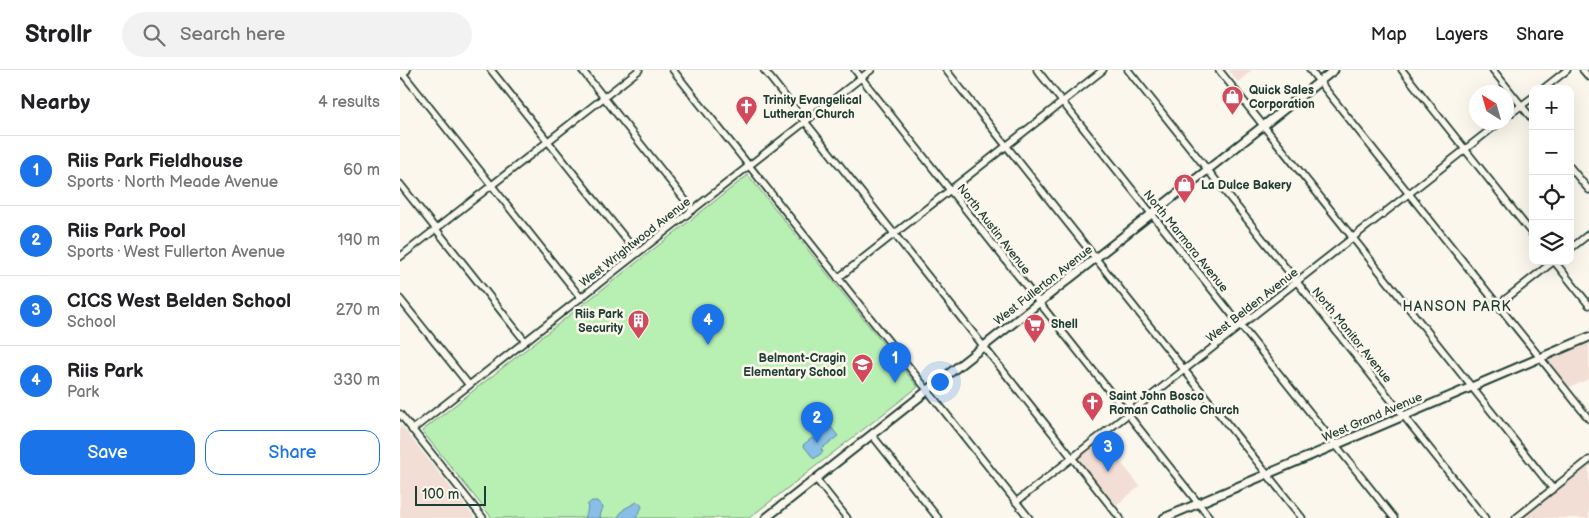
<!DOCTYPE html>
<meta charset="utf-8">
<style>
body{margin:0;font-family:"Balsamiq Sans",sans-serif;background:#f2f2f2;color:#202124}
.controls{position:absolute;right:15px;top:15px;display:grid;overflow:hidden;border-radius:10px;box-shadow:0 5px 20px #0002}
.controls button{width:45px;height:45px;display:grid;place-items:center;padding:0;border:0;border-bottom:1px solid #e0e0e0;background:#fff;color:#202124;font:25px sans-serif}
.compass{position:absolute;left:1069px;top:15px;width:45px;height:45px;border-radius:50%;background:#fff;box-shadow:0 5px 20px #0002;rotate:323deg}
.scale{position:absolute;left:15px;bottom:12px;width:71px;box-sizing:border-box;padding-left:5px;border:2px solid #1f3d34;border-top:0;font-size:14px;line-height:18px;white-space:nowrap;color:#1f3d34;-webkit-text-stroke:4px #fbf7ec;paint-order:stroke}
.you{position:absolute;left:539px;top:311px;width:18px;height:18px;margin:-12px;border:4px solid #fff;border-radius:50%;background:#1a73e8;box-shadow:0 0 0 8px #1a73e833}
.badge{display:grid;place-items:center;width:32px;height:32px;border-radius:50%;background:#1a73e8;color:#fff;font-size:16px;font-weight:700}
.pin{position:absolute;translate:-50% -41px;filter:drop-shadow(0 1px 2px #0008)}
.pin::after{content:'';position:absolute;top:26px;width:18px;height:15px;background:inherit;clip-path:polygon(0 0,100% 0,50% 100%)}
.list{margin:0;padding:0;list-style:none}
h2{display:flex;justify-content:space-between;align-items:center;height:65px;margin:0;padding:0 20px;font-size:21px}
h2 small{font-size:16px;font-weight:400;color:#757577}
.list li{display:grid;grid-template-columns:32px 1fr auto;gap:15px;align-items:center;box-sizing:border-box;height:70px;padding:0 20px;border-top:1px solid #e0e0e0}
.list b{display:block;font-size:19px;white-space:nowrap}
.list p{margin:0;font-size:16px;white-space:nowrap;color:#757577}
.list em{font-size:16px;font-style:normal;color:#757577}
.actions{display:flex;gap:10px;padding:15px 20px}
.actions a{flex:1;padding:11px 0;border:1px solid #1a73e8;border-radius:15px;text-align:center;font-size:18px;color:#1a73e8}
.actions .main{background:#1a73e8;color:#fff}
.icon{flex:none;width:28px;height:28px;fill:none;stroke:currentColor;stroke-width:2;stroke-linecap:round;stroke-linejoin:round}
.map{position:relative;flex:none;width:1189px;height:448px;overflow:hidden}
header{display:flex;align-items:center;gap:30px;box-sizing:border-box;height:70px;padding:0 25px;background:#fff;border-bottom:1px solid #e0e0e0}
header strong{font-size:24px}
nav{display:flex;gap:28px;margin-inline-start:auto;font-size:18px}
.search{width:350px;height:45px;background:#f2f2f2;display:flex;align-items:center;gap:12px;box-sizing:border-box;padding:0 18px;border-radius:28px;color:#757577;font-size:19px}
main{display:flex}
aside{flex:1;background:#fff}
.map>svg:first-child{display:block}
.built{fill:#f2ded5}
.green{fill:#b8efb2;stroke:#6c9673}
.water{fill:#89bfe6;stroke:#5f8b9f}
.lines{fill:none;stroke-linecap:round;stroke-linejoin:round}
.minor-casing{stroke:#1f3d34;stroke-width:9}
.major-casing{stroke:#1f3d34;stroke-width:11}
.minor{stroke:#fbf7ec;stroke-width:5.5}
.major{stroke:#fbf7ec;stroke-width:7}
.labels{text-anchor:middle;stroke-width:5;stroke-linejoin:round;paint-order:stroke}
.poi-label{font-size:12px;font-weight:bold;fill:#1f3d34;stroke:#fbf7ec;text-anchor:start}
.street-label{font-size:12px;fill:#1f3d34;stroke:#fbf7ec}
.neighbourhood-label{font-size:14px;letter-spacing:1px;fill:#1f3d34;stroke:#fbf7ec}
</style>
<header>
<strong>Strollr</strong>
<div class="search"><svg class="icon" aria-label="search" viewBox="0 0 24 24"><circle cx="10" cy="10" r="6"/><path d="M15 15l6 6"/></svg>Search here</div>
<nav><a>Map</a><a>Layers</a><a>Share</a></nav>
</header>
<main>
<aside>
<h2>Nearby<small>4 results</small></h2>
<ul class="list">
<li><span class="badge">1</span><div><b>Riis Park Fieldhouse</b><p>Sports · North Meade Avenue</p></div><em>60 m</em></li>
<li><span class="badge">2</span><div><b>Riis Park Pool</b><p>Sports · West Fullerton Avenue</p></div><em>190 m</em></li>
<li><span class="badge">3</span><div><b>CICS West Belden School</b><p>School</p></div><em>270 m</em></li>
<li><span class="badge">4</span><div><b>Riis Park</b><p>Park</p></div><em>330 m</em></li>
</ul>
<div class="actions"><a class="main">Save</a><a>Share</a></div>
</aside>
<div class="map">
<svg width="1189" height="448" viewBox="0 0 1189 448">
<rect width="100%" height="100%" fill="#fbf7ec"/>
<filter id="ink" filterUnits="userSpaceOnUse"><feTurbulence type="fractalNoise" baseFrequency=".02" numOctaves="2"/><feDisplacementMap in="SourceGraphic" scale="10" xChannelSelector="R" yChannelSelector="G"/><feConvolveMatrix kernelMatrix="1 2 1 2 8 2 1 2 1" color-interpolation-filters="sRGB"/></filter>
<g filter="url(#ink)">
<g class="built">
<path d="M828 0H852L838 12Z"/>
<path d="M1189 272V309L1168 318 1146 290Z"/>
<path d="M0 354 75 448H0Z"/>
<path d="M701 368 740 416 714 437 676 389Z"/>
<path d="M1189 392V448H1119Z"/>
</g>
<path class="green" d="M348 105 518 317 349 448H92L22 361Z"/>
<g class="water">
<path d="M431 357 438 366 421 379 423 382 414 389 403 375 412 368 414 370Z"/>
<path d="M192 431H197L203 437 200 446 201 448H183L187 443 188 434Z"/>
<path d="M237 432 240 433 242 437 236 448H217L224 439Z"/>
</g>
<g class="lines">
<defs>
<g id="minor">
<path d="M0 0 181 228"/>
<path d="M91 0 237 183"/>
<path d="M182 0 293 140"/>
<path d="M273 0 629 448"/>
<path d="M364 0 720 448"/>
<path d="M455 0 810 448"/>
<path d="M546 0 902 448"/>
<path d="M637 0 994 448"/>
<path d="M728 0 1085 448"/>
<path d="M819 0 1153 419"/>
<path d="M910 0 1189 349"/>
<path d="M1002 0 1133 165"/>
<path d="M1093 0 1133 50"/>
<path d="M1183 0 1189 7"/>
<path d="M1143 19 1167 0"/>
<path d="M1106 47 1133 27"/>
<path d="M1170 97 1189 120"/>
<path d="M0 114 125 271"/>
<path d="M1170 179 1189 164"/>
<path d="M0 187 239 0"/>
<path d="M1154 191 1189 235"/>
<path d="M438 208 703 0"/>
<path d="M0 229 69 315"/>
<path d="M1098 235 1154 191"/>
<path d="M0 344 83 448"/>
<path d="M12 360 471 0"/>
<path d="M472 365 538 448"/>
<path d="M416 409 447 448"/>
<path d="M616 432 1100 52"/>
<path d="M1116 448 1189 390"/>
</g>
<g id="major">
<path d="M0 4 6 0"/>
<path d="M366 448 934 0"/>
<path d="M764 448 1189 267"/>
</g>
</defs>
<use href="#minor" class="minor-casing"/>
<use href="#major" class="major-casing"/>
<use href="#minor" class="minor"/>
<use href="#major" class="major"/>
</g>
</g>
<defs>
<symbol id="shop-pin" viewBox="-11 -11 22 30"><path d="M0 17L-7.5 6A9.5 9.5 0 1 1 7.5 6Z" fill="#d1495b" stroke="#fbf7ec"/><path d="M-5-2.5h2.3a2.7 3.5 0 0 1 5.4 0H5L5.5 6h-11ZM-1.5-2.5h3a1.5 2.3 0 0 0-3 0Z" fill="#fff"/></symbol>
<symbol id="church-pin" viewBox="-11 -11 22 30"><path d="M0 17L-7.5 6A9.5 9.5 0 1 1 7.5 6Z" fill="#d1495b" stroke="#fbf7ec"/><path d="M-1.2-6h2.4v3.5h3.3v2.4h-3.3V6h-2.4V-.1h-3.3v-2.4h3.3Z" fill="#fff"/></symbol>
<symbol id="building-pin" viewBox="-11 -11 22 30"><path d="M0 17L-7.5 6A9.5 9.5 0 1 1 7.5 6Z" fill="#d1495b" stroke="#fbf7ec"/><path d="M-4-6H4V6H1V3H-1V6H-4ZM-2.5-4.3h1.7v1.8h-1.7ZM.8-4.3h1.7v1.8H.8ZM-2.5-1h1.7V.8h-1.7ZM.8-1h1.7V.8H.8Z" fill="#fff"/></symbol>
<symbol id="supermarket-pin" viewBox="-11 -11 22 30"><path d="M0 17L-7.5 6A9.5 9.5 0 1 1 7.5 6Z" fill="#d1495b" stroke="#fbf7ec"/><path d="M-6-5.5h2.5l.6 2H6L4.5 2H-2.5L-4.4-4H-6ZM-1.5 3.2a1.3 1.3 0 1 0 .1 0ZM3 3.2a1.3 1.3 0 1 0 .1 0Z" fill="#fff"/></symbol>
<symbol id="school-pin" viewBox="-11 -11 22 30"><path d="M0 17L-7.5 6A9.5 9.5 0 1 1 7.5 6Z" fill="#d1495b" stroke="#fbf7ec"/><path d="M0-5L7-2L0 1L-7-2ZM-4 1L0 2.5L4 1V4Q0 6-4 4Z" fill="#fff"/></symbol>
</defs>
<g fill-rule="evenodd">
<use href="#shop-pin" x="820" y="14" width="25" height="34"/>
<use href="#church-pin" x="334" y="24" width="25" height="34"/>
<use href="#shop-pin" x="772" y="102" width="25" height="34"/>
<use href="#building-pin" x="226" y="238" width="25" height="34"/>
<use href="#supermarket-pin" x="622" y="242" width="25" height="34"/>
<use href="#school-pin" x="450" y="282" width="25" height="34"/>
<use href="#church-pin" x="680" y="320" width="25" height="34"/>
</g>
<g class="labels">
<g class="poi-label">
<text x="849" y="24">Quick Sales<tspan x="849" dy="14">Corporation</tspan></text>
<text x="363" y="34">Trinity Evangelical<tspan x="363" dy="14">Lutheran Church</tspan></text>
<text x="801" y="119">La Dulce Bakery</text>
<text x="223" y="248" text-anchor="end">Riis Park<tspan x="223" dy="14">Security</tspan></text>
<text x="651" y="258">Shell</text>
<text x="446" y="292" text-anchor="end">Belmont-Cragin<tspan x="446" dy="14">Elementary School</tspan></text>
<text x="709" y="330">Saint John Bosco<tspan x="709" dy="14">Roman Catholic Church</tspan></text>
</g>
<g class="street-label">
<text transform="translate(594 159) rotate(52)" y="4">North Austin Avenue</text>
<text transform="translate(786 171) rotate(51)" y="4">North Marmora Avenue</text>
<text transform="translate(235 172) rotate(-38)" y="4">West Wrightwood Avenue</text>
<text transform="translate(643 215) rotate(-38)" y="4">West Fullerton Avenue</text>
<text transform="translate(852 235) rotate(-38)" y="4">West Belden Avenue</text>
<text transform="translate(952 265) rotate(51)" y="4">North Monitor Avenue</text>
<text transform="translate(972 347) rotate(-23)" y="4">West Grand Avenue</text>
</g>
<g class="neighbourhood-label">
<text x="1057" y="241">HANSON PARK</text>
</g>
</g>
</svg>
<div class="controls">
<button>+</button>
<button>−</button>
<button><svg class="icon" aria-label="locate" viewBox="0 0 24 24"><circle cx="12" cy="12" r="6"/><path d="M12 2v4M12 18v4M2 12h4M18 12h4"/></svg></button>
<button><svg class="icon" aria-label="layers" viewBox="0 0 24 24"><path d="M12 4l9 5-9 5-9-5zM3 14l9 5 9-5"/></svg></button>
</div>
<svg class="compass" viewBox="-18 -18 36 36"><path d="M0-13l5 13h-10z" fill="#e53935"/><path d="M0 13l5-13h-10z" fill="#757577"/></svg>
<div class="scale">100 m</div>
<div class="you"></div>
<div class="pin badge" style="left:495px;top:313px">1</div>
<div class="pin badge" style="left:417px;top:373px">2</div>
<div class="pin badge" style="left:708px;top:402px">3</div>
<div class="pin badge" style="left:308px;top:275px">4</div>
</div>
</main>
